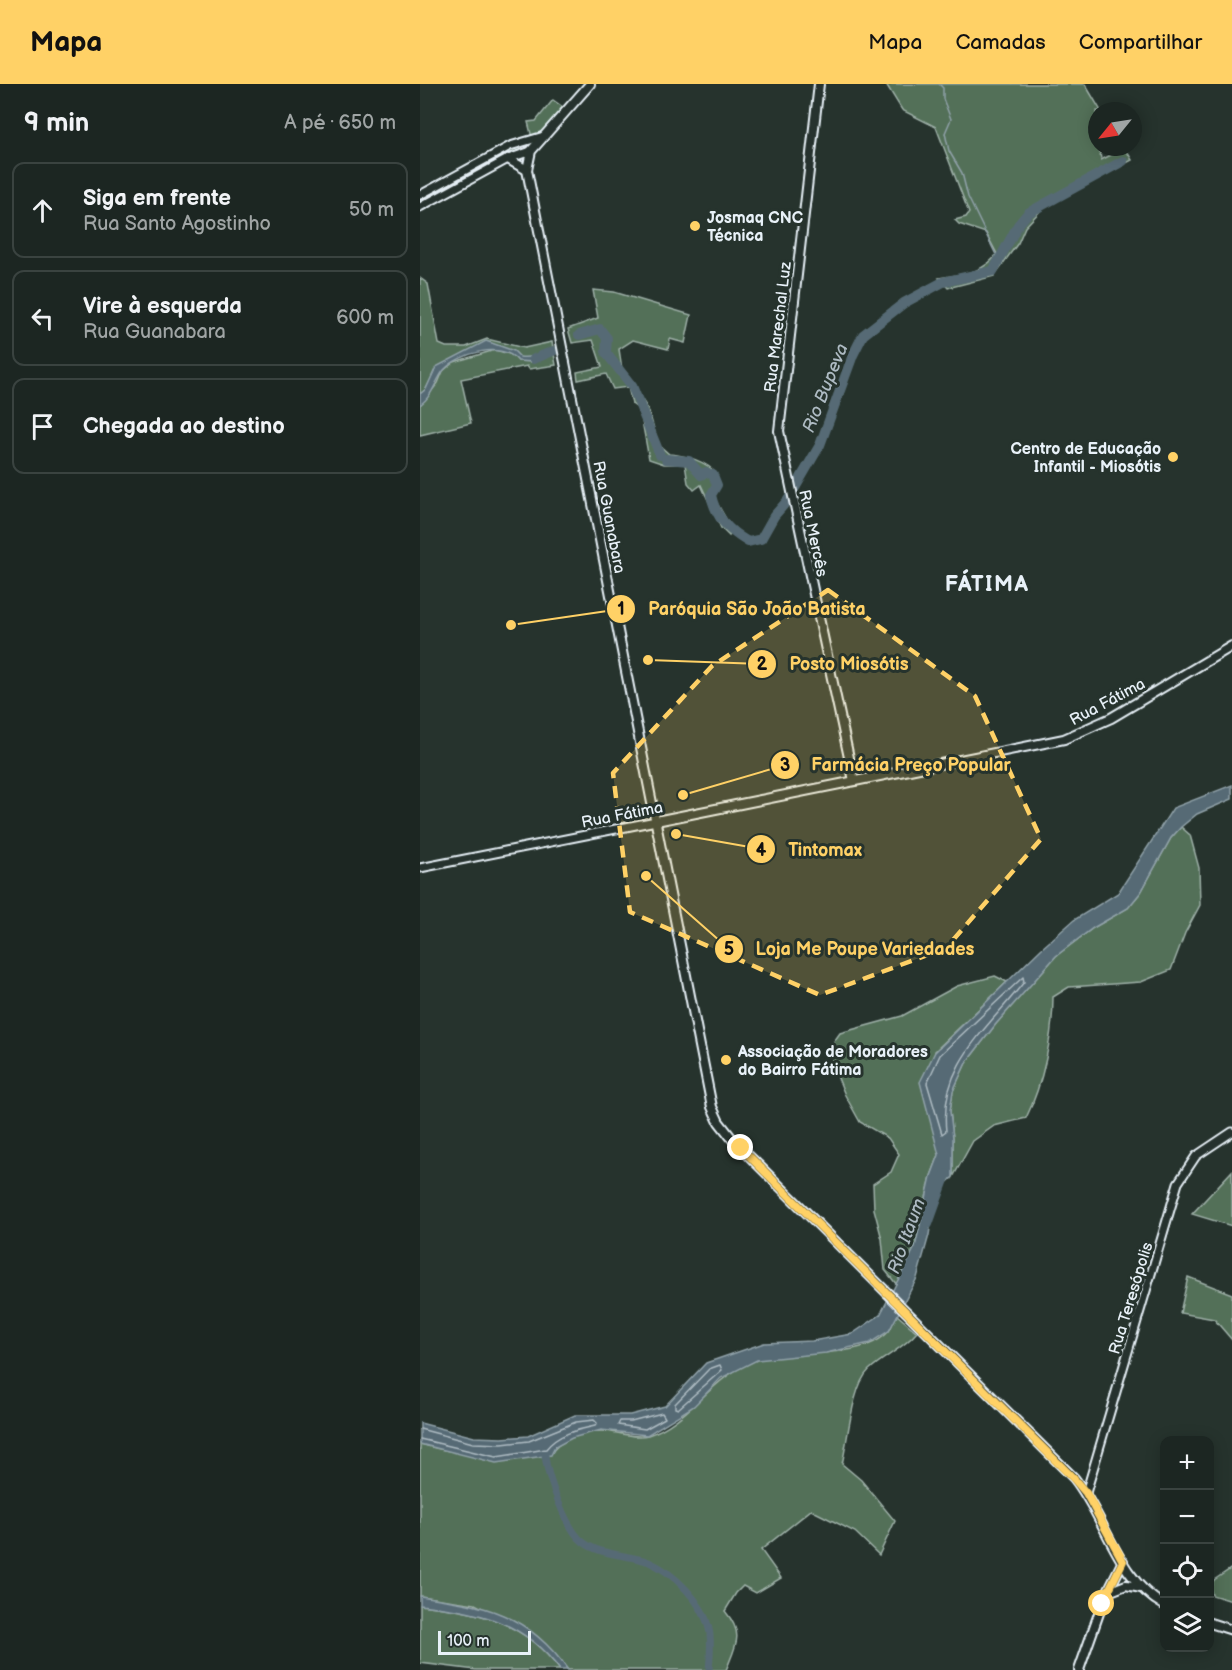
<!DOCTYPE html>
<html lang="pt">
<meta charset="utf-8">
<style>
body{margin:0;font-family:"Balsamiq Sans",sans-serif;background:#252e2a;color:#f1f3f6}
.controls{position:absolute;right:18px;bottom:18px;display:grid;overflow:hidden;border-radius:12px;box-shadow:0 3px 15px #0003}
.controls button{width:54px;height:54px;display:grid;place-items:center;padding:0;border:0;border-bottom:2px solid #3a4340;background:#1c2622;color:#f1f3f6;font:30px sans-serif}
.compass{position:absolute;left:668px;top:18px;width:54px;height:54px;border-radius:50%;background:#1c2622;box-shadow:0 3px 15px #0003;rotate:240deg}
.scale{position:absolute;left:18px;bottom:15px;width:93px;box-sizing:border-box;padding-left:6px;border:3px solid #e8f1f8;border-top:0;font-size:16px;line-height:21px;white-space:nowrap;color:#e8f1f8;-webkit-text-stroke:4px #26332d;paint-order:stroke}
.stop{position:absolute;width:18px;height:18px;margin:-14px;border:4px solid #ffd166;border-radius:50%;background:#fff}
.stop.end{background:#ffd166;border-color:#fff;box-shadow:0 2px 6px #0008}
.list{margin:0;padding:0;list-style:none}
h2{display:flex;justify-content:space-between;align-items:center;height:78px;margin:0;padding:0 24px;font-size:26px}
h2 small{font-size:20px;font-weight:400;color:#a0a5a5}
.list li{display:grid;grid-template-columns:39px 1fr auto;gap:18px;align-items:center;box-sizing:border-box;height:96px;margin:0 12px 12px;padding:0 12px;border:2px solid #3a4340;border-radius:12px}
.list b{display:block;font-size:22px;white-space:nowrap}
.list p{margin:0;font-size:20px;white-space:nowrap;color:#a0a5a5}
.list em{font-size:20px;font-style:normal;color:#a0a5a5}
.icon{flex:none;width:33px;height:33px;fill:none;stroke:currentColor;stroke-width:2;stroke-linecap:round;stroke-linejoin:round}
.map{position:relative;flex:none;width:812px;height:1586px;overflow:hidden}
header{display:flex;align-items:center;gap:36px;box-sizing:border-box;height:84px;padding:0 30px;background:#ffd166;color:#111}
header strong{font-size:28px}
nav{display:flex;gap:33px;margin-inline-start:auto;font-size:21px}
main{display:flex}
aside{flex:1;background:#1c2622}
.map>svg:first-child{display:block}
.green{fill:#537058;stroke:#9eb0a8;stroke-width:1.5}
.water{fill:#566b74;stroke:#90a1a9;stroke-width:1.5}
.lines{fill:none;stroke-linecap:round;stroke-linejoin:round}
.shore{stroke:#aebbc3;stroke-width:1.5}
.stream{stroke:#90a1a9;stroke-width:1.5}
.canal{stroke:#566b74;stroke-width:7}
.river{stroke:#566b74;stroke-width:10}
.tertiary-casing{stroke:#e8f1f8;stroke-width:11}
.secondary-casing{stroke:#e8f1f8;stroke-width:12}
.tertiary{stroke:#26332d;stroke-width:7}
.secondary{stroke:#26332d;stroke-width:8}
.route{stroke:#ffd166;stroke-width:8}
.marked{fill:#ffd166;fill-opacity:0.2;stroke:#ffd166;stroke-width:4.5;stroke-dasharray:12 8;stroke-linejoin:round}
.poi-dot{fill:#ffd166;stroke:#26332d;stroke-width:2}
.labels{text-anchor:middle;stroke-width:6;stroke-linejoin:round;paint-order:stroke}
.poi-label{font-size:16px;font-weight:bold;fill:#e8f1f8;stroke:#26332d;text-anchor:start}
.street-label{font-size:16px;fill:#e8f1f8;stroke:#26332d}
.water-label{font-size:18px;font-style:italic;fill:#aebbc3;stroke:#26332d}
.district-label{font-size:22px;font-weight:bold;letter-spacing:1.5px;fill:#e8f1f8;stroke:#26332d}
.leader{fill:none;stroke:#ffd166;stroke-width:2}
.callout-dot{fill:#ffd166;stroke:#26332d;stroke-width:2}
.mark-label{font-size:18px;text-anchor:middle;font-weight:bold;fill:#111}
.callout-label{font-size:18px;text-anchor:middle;font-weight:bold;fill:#ffd166;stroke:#26332d;stroke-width:6;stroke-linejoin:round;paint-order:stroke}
</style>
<header>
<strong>Mapa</strong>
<nav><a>Mapa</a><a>Camadas</a><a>Compartilhar</a></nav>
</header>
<main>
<aside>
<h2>9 min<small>A pé · 650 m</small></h2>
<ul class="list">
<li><svg class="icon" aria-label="ahead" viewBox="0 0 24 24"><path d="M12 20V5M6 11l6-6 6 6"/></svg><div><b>Siga em frente</b><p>Rua Santo Agostinho</p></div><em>50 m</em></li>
<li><svg class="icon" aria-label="left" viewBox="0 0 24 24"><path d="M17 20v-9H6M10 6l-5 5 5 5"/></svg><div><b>Vire à esquerda</b><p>Rua Guanabara</p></div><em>600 m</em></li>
<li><svg class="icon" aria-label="arrive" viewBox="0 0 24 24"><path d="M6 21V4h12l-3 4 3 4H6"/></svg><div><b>Chegada ao destino</b></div></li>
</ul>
</aside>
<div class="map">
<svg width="812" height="1586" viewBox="0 0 812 1586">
<rect width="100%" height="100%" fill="#26332d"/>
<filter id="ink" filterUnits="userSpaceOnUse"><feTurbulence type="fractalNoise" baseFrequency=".0167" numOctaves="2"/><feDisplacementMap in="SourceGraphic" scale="12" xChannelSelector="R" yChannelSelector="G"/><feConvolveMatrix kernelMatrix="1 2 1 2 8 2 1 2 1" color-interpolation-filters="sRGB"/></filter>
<g filter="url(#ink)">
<g class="green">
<path d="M466 0H665L681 27H677C677 47 679 59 681 76L705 64 712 76 623 124 605 143 598 159 574 192 528 204 519 194C541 190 563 190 577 170L566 149 539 140 535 136 546 133 549 129 516 43 482 26Z"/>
<path d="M133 16 144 24 125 47 112 54 108 38 116 37Z"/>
<path d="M101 61 100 67 85 71 0 120V114L86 66Z"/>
<path d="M0 194 8 200 19 260 26 263H46L67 255 104 264 132 258 136 281 109 285 107 282 41 295 51 339 0 351V321L18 299 23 287 34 278 75 266 93 271 98 277 115 278 125 270C118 270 114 274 107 274 94 275 77 263 66 258L17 283 6 305 0 310Z"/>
<path d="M173 206 194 208 271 231 265 259 250 255 248 265 213 256 199 265 202 285 228 325 239 361 249 370C264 371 288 377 297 391 301 398 296 407 294 414L312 445 309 452 301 444 281 401 274 406 268 399 265 380H244L229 375 220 326 212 320 208 303 193 305 186 290 158 296 157 288 182 283 173 256 152 259 148 245 178 234Z"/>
<path d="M761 743 770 751 779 784 780 821 765 849 751 886 721 898 649 903 633 913C633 951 623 1000 606 1034L574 1042 553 1057 533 1093V1054L530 1027 533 1007 546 979 576 940 636 872 673 844 708 824 721 808 751 754Z"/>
<path d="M575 892 587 898 515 967 516 1053 519 1071 511 1092 495 1163 477 1201 465 1186 462 1155 454 1125 453 1100 471 1088 479 1070 468 1054 440 1038 425 1011 413 982 410 963 420 949 482 932 537 902Z"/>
<path d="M812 1087V1142L772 1130Z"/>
<path d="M768 1193 812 1210V1256L794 1235 760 1229Z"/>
<path d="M476 1230 497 1248C483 1265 464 1272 449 1286 432 1302 428 1356 422 1380L441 1396 475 1437 459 1471 435 1448 391 1426 341 1466 361 1494 336 1509 323 1502 316 1509 305 1527C324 1550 317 1559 306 1586H148L121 1556 55 1520 0 1512V1360C41 1372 88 1376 130 1371 139 1355 165 1347 182 1347 196 1347 214 1355 228 1351 267 1340 293 1291 336 1276 370 1265 444 1277 469 1247 472 1243 474 1235 476 1230Z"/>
<path d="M812 1484V1517L792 1511 790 1504 794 1496Z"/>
<path d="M0 1521C58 1528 103 1536 140 1586H56L0 1579Z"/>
</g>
<g class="water">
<path d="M66 257 94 267 100 273C110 275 116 270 127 270L115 278 98 277C82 257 39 269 24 286 15 297 13 312 0 321V310L6 305 16 283Z"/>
<path d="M812 701V715L777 730 761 743 751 754 721 808 708 824 673 844 636 872 576 940 546 979 533 1007 530 1027 533 1054V1093L515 1110 509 1151 497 1194 469 1247 450 1259 406 1269 337 1276 301 1294 274 1322 227 1351 181 1346 152 1354 135 1363 131 1371 76 1379 0 1360V1339L54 1353 82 1354 108 1352 155 1331H210L245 1322 286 1279 344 1259 392 1257 432 1250 460 1231 495 1163 511 1092 519 1071 500 998 515 968 621 865 654 836 698 809 753 724Z"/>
<path d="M0 1512C64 1521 108 1529 148 1586H140C103 1536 58 1528 0 1521Z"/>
</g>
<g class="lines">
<g class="shore">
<path d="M603 893 604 898C567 946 519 980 526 1047L522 1050 507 999 520 971Z"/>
<path d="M300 1281 302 1286 258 1325 255 1324V1320L289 1285Z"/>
<path d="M242 1329 245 1334 225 1345 198 1341 200 1337H211Z"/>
<path d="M0 1345 53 1359 82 1360 109 1357 156 1338 174 1336 177 1339 175 1342C156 1346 138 1350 126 1365L76 1373 0 1355"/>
</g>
<path class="stream" d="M519 0 523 4V15L531 35 525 49 529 67 542 89 548 113 579 177"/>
<path class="canal" d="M125 1371C127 1392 146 1445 163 1458 181 1472 208 1470 229 1478 254 1489 283 1518 289 1545 292 1557 290 1573 289 1586"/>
<g class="river">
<path d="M159 251 180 245 187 254 186 269 212 302 240 371"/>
<path d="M114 275 133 267"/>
<path d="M246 375 269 377 281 391 286 388 293 391 297 401 291 411C296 434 308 446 328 458L341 455 354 432 368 416 400 361 433 271 443 251 484 219 523 198 573 187 598 141 608 129 703 77"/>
<path d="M508 1140 526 1090"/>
</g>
<defs>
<g id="tertiary">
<path d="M0 111 90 62 124 52"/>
<path d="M0 123 88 75 111 67"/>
<path d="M0 784 236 737"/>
<path d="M666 1409 758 1099 776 1072 812 1048"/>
</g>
<g id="secondary">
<path d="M170 0 111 67 107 86 292 1023 299 1038 314 1057 654 1394C686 1434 698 1496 744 1521"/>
<path d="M399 0 359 347 434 697"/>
<path d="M88 75 107 86"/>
<path d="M236 737 644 655 691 634 812 562"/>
<path d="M686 1509 706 1501 721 1504"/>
<path d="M790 1539 812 1546"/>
<path d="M659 1586 684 1515 703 1477"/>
</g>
</defs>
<use href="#tertiary" class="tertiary-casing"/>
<use href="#secondary" class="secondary-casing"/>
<use href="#tertiary" class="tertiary"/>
<use href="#secondary" class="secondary"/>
</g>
</g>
<g class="lines" filter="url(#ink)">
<path class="route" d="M321 1064 654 1395 666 1409 703 1477 682 1520"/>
</g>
<path class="marked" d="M408 506 555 612 621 755 526 864 400 911 210 828 193 689 292 582Z"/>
<g class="poi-dot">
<circle cx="275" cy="142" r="6"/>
<circle cx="753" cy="373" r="6"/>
<circle cx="306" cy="976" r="6"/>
</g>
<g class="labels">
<g class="poi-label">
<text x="287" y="139">Josmaq CNC<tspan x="287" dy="18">Técnica</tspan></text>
<text x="741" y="370" text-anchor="end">Centro de Educação<tspan x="741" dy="18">Infantil - Miosótis</tspan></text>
<text x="318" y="973">Associação de Moradores<tspan x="318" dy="18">do Bairro Fátima</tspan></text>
</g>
<g class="street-label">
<text transform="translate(357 243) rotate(-83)" y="6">Rua Marechal Luz</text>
<text transform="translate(190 433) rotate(79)" y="6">Rua Guanabara</text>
<text transform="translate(394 449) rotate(78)" y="6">Rua Mercês</text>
<text transform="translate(687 617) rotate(-28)" y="6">Rua Fátima</text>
<text transform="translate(202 730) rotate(-11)" y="6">Rua Fátima</text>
<text transform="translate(710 1214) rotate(-73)" y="6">Rua Teresópolis</text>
</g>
<g class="water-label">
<text transform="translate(405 304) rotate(-68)" y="6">Rio Bupeva</text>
<text transform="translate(486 1152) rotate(-70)" y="6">Rio Itaum</text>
</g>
<g class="district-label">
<text x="567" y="507">FÁTIMA</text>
</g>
</g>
<path class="leader" d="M91 541L201 525M228 576L342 580M263 711L365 681M256 750L341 765M226 792L309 865"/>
<g class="callout-dot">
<circle cx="91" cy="541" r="6"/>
<circle cx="228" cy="576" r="6"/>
<circle cx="263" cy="711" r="6"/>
<circle cx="256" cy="750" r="6"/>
<circle cx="226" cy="792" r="6"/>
<circle cx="201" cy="525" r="15"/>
<circle cx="342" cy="580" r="15"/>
<circle cx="365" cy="681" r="15"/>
<circle cx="341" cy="765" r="15"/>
<circle cx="309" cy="865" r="15"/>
</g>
<g class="mark-label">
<text x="201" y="531">1</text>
<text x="342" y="586">2</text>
<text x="365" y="687">3</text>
<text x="341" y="772">4</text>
<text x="309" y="871">5</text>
</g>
<g class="callout-label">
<text x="337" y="531">Paróquia São João Batista</text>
<text x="429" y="586">Posto Miosótis</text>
<text x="491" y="687">Farmácia Preço Popular</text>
<text x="405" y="772">Tintomax</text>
<text x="445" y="871">Loja Me Poupe Variedades</text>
</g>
</svg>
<div class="controls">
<button>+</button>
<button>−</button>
<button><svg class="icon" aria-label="locate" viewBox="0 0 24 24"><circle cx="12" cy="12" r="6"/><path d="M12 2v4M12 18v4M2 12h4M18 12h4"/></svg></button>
<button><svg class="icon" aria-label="layers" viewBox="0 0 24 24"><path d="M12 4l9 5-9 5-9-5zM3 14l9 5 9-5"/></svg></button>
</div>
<svg class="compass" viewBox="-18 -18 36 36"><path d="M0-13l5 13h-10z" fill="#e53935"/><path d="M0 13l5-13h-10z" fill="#a0a5a5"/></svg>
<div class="scale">100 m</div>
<div class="stop" style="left:682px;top:1520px"></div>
<div class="stop end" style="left:321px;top:1064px"></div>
</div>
</main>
